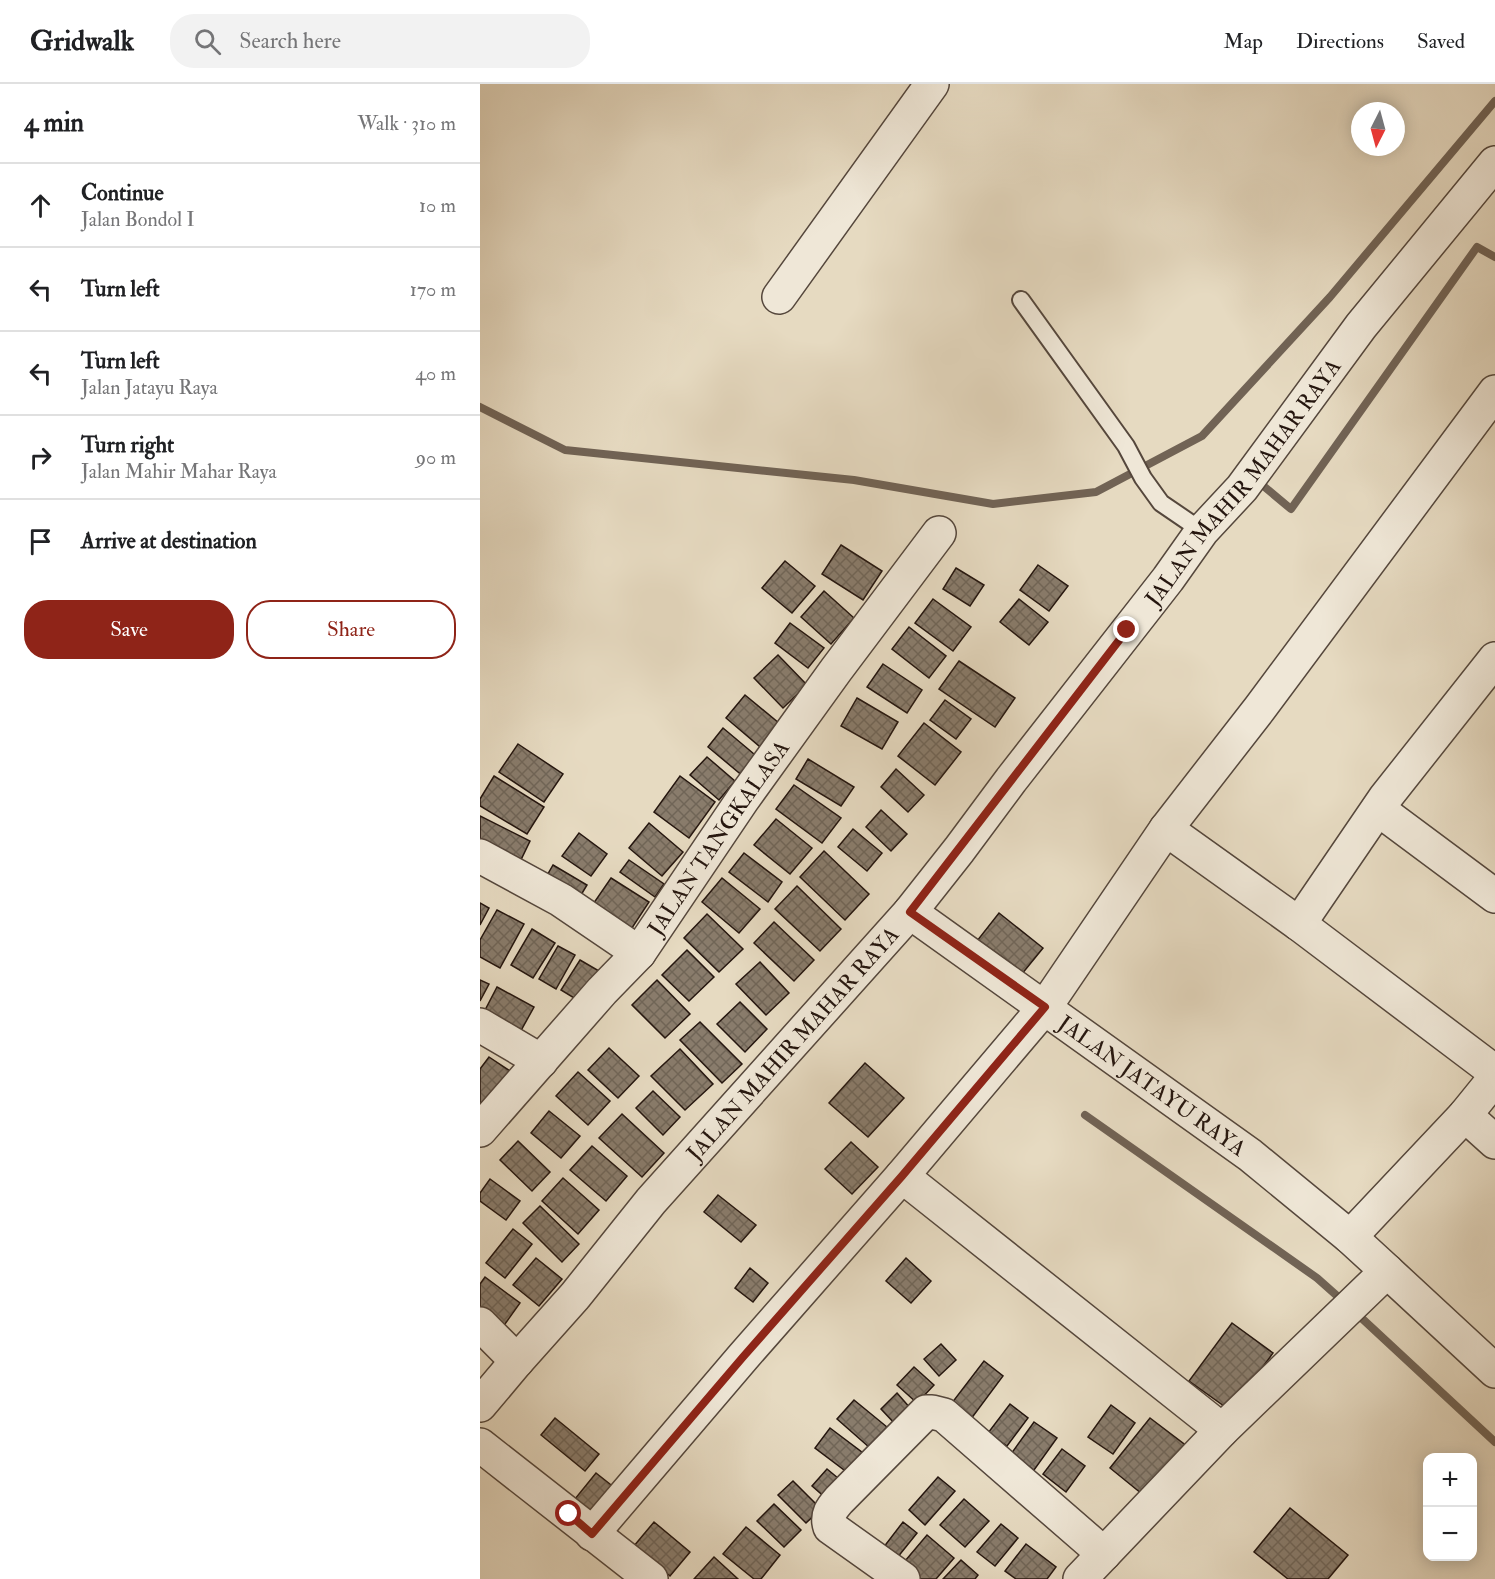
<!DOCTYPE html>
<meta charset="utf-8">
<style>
body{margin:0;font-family:"IM FELL Double Pica",serif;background:#f2f2f2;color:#202124}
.controls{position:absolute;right:18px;bottom:18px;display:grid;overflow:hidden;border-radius:12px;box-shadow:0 3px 15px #0003}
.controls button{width:54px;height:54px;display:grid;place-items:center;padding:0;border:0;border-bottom:2px solid #e0e0e0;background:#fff;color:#202124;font:30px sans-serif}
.compass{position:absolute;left:871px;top:18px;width:54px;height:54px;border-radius:50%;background:#fff;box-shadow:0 3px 15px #0003;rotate:186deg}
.stop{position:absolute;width:18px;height:18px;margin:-14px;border:4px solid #8f2418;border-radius:50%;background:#fff}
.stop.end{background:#8f2418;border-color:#fff;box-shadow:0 2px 6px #0008}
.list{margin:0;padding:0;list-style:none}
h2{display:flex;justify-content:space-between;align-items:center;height:78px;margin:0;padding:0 24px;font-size:26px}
h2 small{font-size:20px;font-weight:400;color:#757577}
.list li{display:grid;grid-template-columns:39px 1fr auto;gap:18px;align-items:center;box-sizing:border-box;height:84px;padding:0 24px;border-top:2px solid #e0e0e0}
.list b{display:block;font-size:22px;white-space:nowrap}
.list p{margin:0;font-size:20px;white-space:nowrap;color:#757577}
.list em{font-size:20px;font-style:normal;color:#757577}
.actions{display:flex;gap:12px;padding:18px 24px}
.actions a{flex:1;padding:14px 0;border:2px solid #8f2418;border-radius:24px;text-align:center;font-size:21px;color:#8f2418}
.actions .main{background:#8f2418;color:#fff}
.icon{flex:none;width:33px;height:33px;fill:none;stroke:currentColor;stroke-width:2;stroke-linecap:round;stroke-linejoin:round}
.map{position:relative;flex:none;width:1015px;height:1495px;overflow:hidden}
header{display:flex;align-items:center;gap:36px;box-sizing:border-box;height:84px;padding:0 30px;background:#fff;border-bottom:2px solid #e0e0e0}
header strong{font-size:28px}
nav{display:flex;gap:33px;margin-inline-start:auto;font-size:21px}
.search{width:420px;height:54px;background:#f2f2f2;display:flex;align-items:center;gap:15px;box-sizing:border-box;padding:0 21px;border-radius:24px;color:#757577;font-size:22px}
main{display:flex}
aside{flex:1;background:#fff}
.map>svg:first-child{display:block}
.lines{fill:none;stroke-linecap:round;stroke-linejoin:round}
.stream{stroke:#716355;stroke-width:8}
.building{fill:url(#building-cross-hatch);stroke:#25160f;stroke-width:1.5}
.lane-casing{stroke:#55473c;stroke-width:20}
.street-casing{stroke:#55473c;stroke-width:36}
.lane{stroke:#efe7d7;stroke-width:16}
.street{stroke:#efe7d7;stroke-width:33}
.route{stroke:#8f2418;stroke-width:8}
.labels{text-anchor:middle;stroke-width:6;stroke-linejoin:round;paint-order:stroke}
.street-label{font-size:22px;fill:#25160f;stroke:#efe7d7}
</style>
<header>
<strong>Gridwalk</strong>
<div class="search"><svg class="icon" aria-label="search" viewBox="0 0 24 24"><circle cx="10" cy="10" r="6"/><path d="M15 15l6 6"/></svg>Search here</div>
<nav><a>Map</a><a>Directions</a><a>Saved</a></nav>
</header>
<main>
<aside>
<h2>4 min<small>Walk · 310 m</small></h2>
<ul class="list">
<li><svg class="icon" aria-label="ahead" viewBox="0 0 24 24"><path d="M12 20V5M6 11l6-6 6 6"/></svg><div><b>Continue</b><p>Jalan Bondol I</p></div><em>10 m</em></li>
<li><svg class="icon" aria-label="left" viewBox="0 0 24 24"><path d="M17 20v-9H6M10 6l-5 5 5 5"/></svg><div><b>Turn left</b></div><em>170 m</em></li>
<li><svg class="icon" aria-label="left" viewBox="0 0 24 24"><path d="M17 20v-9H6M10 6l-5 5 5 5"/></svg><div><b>Turn left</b><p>Jalan Jatayu Raya</p></div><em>40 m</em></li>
<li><svg class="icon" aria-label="right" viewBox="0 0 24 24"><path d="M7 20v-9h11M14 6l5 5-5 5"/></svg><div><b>Turn right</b><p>Jalan Mahir Mahar Raya</p></div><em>90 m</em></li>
<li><svg class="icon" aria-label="arrive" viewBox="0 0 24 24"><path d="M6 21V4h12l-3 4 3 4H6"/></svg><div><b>Arrive at destination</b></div></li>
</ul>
<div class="actions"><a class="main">Save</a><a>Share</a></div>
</aside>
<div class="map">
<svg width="1015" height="1495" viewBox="0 0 1015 1495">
<defs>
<pattern id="building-cross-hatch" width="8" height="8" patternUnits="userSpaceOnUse" patternTransform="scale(1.5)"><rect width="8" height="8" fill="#897c6c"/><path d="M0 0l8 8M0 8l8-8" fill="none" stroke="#706557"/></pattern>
</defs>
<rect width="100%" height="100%" fill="#e6dac1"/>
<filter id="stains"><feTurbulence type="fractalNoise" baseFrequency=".00333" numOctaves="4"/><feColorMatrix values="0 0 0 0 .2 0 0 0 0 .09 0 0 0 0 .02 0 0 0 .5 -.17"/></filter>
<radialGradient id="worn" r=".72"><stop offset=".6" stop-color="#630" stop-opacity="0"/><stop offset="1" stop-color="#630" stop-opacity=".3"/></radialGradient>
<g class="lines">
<g class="stream">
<path d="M0 323 85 366 374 396 513 420 616 408 722 352 850 213 1015 17"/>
<path d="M781 400 811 425 997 163 1015 173"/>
<path d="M605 1031 837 1194 864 1218"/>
<path d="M875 1228 1015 1358"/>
</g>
</g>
<g class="building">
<path d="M361 461 402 487 383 516 342 490Z"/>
<path d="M305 477 335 502 312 529 282 504Z"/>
<path d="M558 481 588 502 569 527 540 506Z"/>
<path d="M476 484 504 501 490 522 463 505Z"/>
<path d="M344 507 374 534 351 560 321 533Z"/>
<path d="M453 515 491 543 473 567 435 539Z"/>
<path d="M539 515 568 538 549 561 520 538Z"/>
<path d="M310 539 344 564 328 584 295 559Z"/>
<path d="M429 543 466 572 449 594 412 565Z"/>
<path d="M298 571 327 601 303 624 274 594Z"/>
<path d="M479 577 535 614 515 643 459 605Z"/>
<path d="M403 580 442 606 427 629 387 603Z"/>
<path d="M265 611 305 644 285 667 246 634Z"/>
<path d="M377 614 418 638 402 665 361 642Z"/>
<path d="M465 616 491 635 476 655 450 636Z"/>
<path d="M444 639 481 668 455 701 418 672Z"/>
<path d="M243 644 280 675 264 693 228 663Z"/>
<path d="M38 660 83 690 64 718 19 688Z"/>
<path d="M227 673 255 697 239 716 210 691Z"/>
<path d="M328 675 374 703 361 722 316 695Z"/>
<path d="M416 685 444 711 428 728 401 703Z"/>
<path d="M14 692 64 723 47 750 0 722V715Z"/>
<path d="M200 692 235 718 209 754 174 728Z"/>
<path d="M314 701 361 734 342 759 296 725Z"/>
<path d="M401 726 427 750 411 767 386 743Z"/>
<path d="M0 732 50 757 37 784 0 765Z"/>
<path d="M296 735 332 764 310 790 274 761Z"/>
<path d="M169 739 203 768 182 792 149 764Z"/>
<path d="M373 745 402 769 387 787 358 763Z"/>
<path d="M99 749 127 770 111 792 82 772Z"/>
<path d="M344 767 389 810 365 836 320 793Z"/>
<path d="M264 769 302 798 288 818 249 788Z"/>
<path d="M149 776 184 800 175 813 140 788Z"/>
<path d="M73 781 107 801 95 821 61 802Z"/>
<path d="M131 794 169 818 148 850 109 826Z"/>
<path d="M242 794 280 825 259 849 222 818Z"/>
<path d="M317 802 361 845 340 867 295 825Z"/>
<path d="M0 819 9 824 0 841Z"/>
<path d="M17 826 44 840 20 884 0 873V856Z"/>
<path d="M519 829 563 864 537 896 493 862Z"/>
<path d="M227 830 263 865 239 888 204 854Z"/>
<path d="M294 838 334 876 314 897 274 859Z"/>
<path d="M52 845 75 859 53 894 31 881Z"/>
<path d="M78 862 95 871 76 905 59 895Z"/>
<path d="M207 866 234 893 209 917 182 891Z"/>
<path d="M100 876 119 887 99 917 81 906Z"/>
<path d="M280 878 309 909 286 931 256 900Z"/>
<path d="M0 896 9 900 0 917Z"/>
<path d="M177 896 210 930 185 954 152 921Z"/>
<path d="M17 903 54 923 38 952 2 932Z"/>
<path d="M260 918 287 945 265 968 237 940Z"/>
<path d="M220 938 262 980 242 999 200 956Z"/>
<path d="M129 964 159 992 138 1014 108 986Z"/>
<path d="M200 965 233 1000 205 1026 171 992Z"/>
<path d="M9 973 36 991 0 1024V985Z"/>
<path d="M385 979 424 1014 388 1053 349 1019Z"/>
<path d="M98 988 130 1017 108 1041 76 1012Z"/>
<path d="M173 1007 200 1033 183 1051 156 1024Z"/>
<path d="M69 1027 100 1052 81 1074 51 1049Z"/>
<path d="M142 1030 184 1069 162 1093 119 1054Z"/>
<path d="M38 1057 70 1088 52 1107 20 1076Z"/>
<path d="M371 1058 398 1083 372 1110 345 1085Z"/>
<path d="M112 1062 147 1092 126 1117 90 1086Z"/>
<path d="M83 1094 119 1126 98 1150 62 1117Z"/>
<path d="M10 1095 40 1117 26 1136 0 1117V1109Z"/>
<path d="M238 1111 276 1141 261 1158 224 1128Z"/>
<path d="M60 1122 99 1160 82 1178 43 1139Z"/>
<path d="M33 1145 52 1160 25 1194 6 1179Z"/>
<path d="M56 1174 82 1195 59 1222 33 1201Z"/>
<path d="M426 1174 451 1197 431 1219 406 1197Z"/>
<path d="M270 1184 288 1199 273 1218 255 1204Z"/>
<path d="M5 1193 40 1219 20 1247 0 1232V1200Z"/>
<path d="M752 1239 793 1269 751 1327 709 1297Z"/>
<path d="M461 1260 476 1276 459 1292 444 1275Z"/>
<path d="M504 1277 523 1292 488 1339 468 1324Z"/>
<path d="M434 1283 454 1301 437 1319 417 1301Z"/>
<path d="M417 1309 431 1325 415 1340 401 1325Z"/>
<path d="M374 1316 407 1343 390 1364 357 1335Z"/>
<path d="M530 1320 548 1334 527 1362 508 1349Z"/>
<path d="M631 1321 655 1339 633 1370 608 1353Z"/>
<path d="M75 1334 119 1370 105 1387 61 1351Z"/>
<path d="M670 1334 708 1363 667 1414 630 1384Z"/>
<path d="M554 1338 577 1354 554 1386 531 1370Z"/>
<path d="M350 1344 387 1372 372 1392 335 1364Z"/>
<path d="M582 1365 605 1382 586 1408 563 1390Z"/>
<path d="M347 1385 364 1399 348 1416 332 1402Z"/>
<path d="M116 1389 135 1404 105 1440 86 1426Z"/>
<path d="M458 1393 475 1407 445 1441 429 1426Z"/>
<path d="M313 1397 341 1425 326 1439 298 1411Z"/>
<path d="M484 1415 509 1437 485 1463 460 1441Z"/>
<path d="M294 1420 321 1446 304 1463 277 1437Z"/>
<path d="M810 1424 868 1471 848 1495H808L774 1468Z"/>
<path d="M174 1438 210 1468 190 1492 154 1462Z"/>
<path d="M423 1438 437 1449 417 1474 403 1464Z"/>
<path d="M521 1440 538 1454 515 1482 497 1468Z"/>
<path d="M266 1443 300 1471 281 1495H274L243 1470Z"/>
<path d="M447 1451 474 1474 456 1495H434L420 1483Z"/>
<path d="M546 1460 576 1483 567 1495H536L525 1487Z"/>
<path d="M234 1473 258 1495H214Z"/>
<path d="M481 1476 498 1491 495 1495H463Z"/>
</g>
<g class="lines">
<defs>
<path id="lane" d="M541 216 646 362 663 394 681 419 722 447"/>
<g id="street">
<path d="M299 213 452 0"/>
<path d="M898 725 1015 812"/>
<path d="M686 745 819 840 1015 988"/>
<path d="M0 772 81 816 159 869"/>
<path id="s1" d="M430 828 770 1071 870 1153 907 1187"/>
<path d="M819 840 905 714 1015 575"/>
<path d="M0 941 61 977"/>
<path d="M985 1031 1015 1058"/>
<path id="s2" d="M0 1046 122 907 159 869 263 715 356 586 459 449"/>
<path d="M422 1092 742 1346"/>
<path d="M870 1153 985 1031 1015 994"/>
<path d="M0 1240 37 1277"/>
<path id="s3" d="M0 1321 37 1277 95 1212 171 1117 430 828 479 766 531 696 688 495 722 447 762 404 881 242 1015 79"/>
<path d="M0 1361 171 1495"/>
<path d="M112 1450 263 1273 422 1092 565 923 686 745 780 624 1015 308"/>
<path d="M423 1495 350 1443C346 1431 352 1424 359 1416L446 1328H452L464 1331 624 1470"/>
<path d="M600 1495 742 1346 907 1187 1015 1287"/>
</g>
</defs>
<use href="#lane" class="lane-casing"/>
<use href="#street" class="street-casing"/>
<use href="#lane" class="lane"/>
<use href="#street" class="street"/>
</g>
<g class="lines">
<path class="route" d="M89 1430 112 1450 263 1273 422 1092 565 923 430 828 647 546"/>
</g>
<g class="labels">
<g class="street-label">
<text dy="8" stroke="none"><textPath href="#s3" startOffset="1198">JALAN MAHIR MAHAR RAYA</textPath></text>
<text dy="8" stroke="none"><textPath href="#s2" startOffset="378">JALAN TANGKALASA</textPath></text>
<text dy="8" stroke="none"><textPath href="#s3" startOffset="478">JALAN MAHIR MAHAR RAYA</textPath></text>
<text dy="8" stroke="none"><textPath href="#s1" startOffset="298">JALAN JATAYU RAYA</textPath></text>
</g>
</g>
<rect width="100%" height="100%" filter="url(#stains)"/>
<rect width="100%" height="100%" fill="url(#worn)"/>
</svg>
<div class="controls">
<button>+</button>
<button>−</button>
</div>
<svg class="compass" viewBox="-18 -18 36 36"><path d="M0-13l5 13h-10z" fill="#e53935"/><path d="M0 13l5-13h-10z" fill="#757577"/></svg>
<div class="stop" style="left:89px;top:1430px"></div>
<div class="stop end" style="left:647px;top:546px"></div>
</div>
</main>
